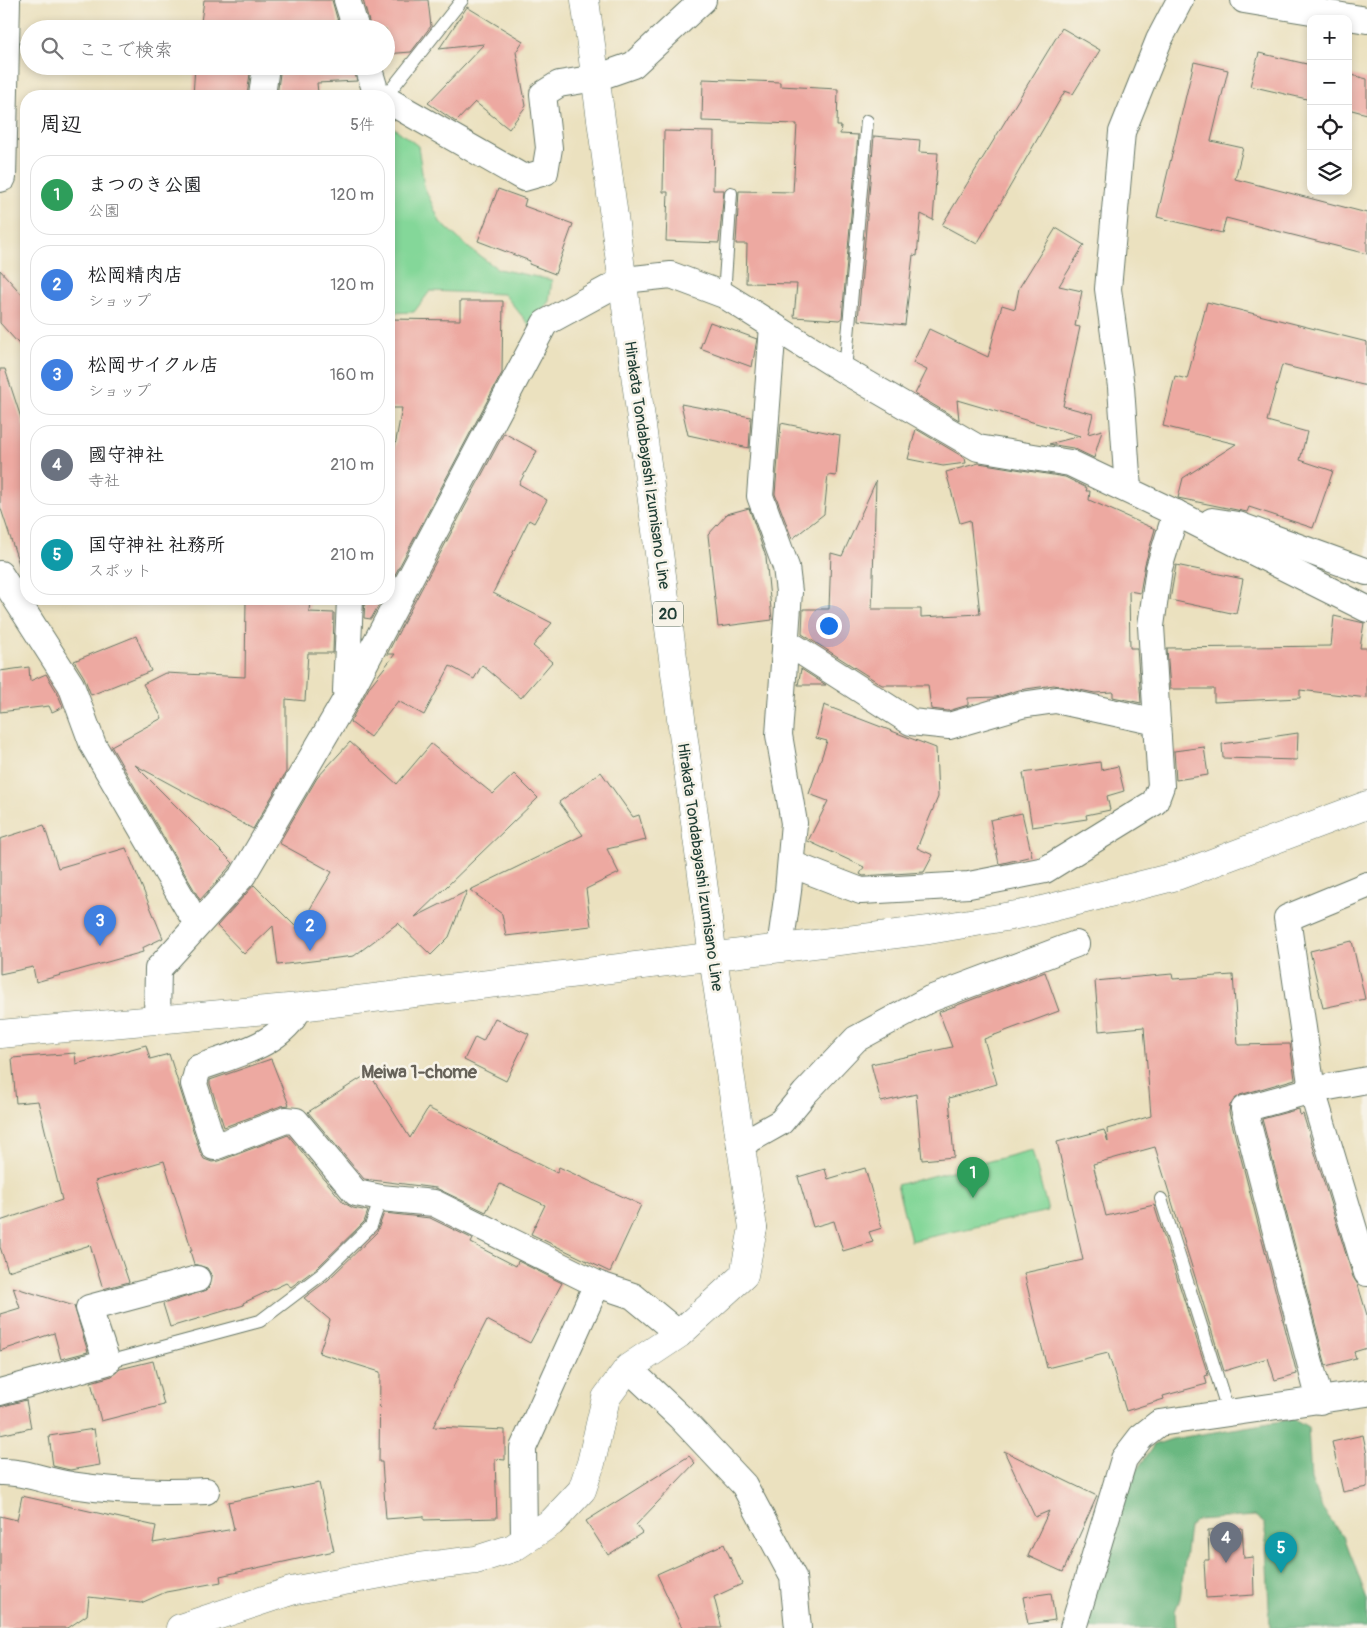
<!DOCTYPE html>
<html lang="ja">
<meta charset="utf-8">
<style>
body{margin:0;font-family:Pangolin,"Klee One",sans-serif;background:#f2f2f2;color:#202124}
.controls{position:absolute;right:15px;top:15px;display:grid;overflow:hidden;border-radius:10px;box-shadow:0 2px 8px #0003}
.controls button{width:45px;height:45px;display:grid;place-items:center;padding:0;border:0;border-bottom:1px solid #e0e0e0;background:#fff;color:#202124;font:25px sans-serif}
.you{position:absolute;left:828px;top:625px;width:18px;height:18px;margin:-12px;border:4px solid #fff;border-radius:50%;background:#1a73e8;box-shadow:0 0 0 8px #1a73e833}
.badge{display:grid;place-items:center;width:32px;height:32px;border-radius:50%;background:#b5179e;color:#fff;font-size:16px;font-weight:700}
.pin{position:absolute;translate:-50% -41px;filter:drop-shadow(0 1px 2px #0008)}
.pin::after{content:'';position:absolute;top:26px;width:18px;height:15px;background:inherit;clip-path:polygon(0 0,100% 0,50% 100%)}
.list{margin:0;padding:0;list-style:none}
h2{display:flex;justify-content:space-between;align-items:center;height:65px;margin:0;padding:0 20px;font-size:21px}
h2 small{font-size:16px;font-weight:400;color:#757577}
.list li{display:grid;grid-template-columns:32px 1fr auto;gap:15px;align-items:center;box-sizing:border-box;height:80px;margin:0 10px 10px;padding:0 10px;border:1px solid #e0e0e0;border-radius:20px}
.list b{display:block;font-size:19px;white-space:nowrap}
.list p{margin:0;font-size:16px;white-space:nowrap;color:#757577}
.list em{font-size:16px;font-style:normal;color:#757577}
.icon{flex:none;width:28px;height:28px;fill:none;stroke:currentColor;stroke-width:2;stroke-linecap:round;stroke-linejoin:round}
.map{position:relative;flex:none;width:1367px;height:1628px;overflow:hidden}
.search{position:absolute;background:#fff;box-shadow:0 2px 8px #0003;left:20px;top:20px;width:375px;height:55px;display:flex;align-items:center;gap:12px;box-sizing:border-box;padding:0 18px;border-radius:28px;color:#757577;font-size:19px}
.panel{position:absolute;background:#fff;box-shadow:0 2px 8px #0003;left:20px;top:90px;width:375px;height:515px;border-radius:20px}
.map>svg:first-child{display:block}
.green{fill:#84d799;stroke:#528a66}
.forest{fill:#6bb881;stroke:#457a5a}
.building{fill:#eda9a1}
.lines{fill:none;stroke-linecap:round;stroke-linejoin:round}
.lane-casing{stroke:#667665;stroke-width:14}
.street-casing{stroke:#667665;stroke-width:28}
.secondary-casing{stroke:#667665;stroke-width:29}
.primary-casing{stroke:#667665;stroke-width:29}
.lane{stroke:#fff;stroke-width:12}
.street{stroke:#fff;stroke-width:26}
.secondary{stroke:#fff;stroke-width:28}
.primary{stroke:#fff;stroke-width:28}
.labels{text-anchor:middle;stroke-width:5;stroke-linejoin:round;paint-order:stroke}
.shield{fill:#f7f3e8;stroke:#60746a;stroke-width:1}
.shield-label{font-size:15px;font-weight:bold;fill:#1f3d34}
.street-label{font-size:16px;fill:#1f3d34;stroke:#f7f3e8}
.neighbourhood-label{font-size:18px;font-weight:bold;fill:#67635a;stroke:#f7f3e8}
</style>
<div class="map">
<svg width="1367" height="1628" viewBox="0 0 1367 1628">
<rect width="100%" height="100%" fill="#f7f3e8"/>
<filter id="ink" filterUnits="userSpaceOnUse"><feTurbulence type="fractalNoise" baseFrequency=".02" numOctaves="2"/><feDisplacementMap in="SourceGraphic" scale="10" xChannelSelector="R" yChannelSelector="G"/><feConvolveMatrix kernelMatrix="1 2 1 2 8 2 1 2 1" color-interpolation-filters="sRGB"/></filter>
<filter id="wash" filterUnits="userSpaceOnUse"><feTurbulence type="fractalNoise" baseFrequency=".0096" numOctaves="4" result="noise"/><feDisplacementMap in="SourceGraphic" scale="20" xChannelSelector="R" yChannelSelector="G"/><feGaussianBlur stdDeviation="1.12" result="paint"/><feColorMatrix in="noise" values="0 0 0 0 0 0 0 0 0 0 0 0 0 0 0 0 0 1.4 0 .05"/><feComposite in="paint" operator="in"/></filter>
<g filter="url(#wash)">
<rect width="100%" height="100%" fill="#ebe1bf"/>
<g class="green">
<path d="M389 124 418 146 424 186 440 222 470 249 498 269 552 280 549 301 531 327 504 294 430 291 414 312 389 313Z"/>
<path d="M1032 1150 1048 1211 911 1241 897 1185Z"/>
</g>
<path class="forest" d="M1294 1419 1308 1427 1311 1480 1322 1508 1345 1539 1367 1599V1628H1270L1265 1524 1255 1516 1197 1520 1189 1527 1180 1599 1175 1611 1176 1628H1080L1122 1491 1154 1445 1172 1439Z"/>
<g id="blocks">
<g class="building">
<path d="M204 0H332L340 29H200Z"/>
<path d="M363 0H428L431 26 411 52 386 54V29H371Z"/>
<path d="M467 7 523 41 516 52 526 106 509 129 475 102 456 122 428 103 484 44 439 49Z"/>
<path d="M1062 28 1100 50 1073 94 1065 91 977 244 942 225Z"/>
<path d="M1259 53 1311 65V100L1250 86Z"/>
<path d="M1194 62 1228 70 1211 141 1243 148 1235 179 1367 213V254L1226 218 1222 233 1157 217Z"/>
<path d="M195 66H251L247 96H193Z"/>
<path d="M281 66H353L357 81 317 83 318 93 277 96Z"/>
<path d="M1348 74 1367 79V114L1348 109Z"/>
<path d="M703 79 780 82V86L838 89 837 126H841L840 134 858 135 842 318 839 320 794 317 797 284 746 283 747 244H736L739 191 793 192 797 124 702 121Z"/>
<path d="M664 131 714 132 713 190H724L719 243 666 241 668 192H663Z"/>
<path d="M874 136 920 140 919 152 938 153 933 220 921 214 917 256 913 255 905 325 858 320Z"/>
<path d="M498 189 526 199 524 206 573 224 555 274 529 264 530 261 478 241Z"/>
<path d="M1056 228 1084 245 1059 286 1082 291 1075 326 1080 327 1063 406 1093 414 1088 434 1102 430 1094 458 1073 448 1049 444 1080 436 957 400 959 420 915 394 927 370 913 363 929 329 988 357 1002 305 1015 309 1019 288Z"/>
<path d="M0 270 26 299V352L0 323Z"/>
<path d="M460 301H503L502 373 389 586V461L392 462 402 408H389V319L460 320Z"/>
<path d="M1207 302 1367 342V386L1282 365 1267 421 1307 432 1300 460 1333 471 1313 528 1249 507 1247 512 1178 498 1183 478 1236 444 1163 426 1175 376 1187 379Z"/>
<path d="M710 322 757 339 752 367 700 348Z"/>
<path d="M0 369H5L26 433V569L21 570 0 506Z"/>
<path d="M681 404 751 417 749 448 688 435Z"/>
<path d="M781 423 840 435 836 476 828 475 824 514 792 539 775 494Z"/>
<path d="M916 429 965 458 966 463 943 466 908 459Z"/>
<path d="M504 433 537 451 519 484 547 500 534 523 529 520 493 593 552 623 533 646 552 662 521 698 482 665 474 679 450 666 424 715 398 701 370 737 350 722 370 686 395 654H387Z"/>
<path d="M979 463 1065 477 1087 488 1086 491H1090L1089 500 1155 529 1145 564 1140 593 1129 591 1130 648H1137L1141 703 1113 697V692L1095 693 1054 685 1019 690 996 697 968 698V705L948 711 931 709 928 685H882L802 634 803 609H829L831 553 842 556 876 481 872 609H921V617L980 614 970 520 960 523 946 472Z"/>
<path d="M749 508 766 557 772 620 718 627 708 535 727 514Z"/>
<path d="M1176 565 1243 579 1236 614 1170 600Z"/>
<path d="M246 599H310L309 612 334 613 333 653H308L305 701 286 699V772L253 829 135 765 233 863 200 900 111 746 162 718 143 684 165 673 245 677Z"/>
<path d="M365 599H382L371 619 364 618Z"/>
<path d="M1334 616 1364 623 1360 648H1367V698L1300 690V698L1214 702V689H1170L1167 648 1331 646Z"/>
<path d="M136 636 151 671 91 695 84 677 74 661Z"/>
<path d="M29 667 30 681 46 674 57 692 63 707 52 712 49 706 0 712V671Z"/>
<path d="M801 669 826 685H798Z"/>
<path d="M824 705 936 748 938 797 917 848 933 855 924 872 863 876 860 874 864 867 808 841 828 801 809 794 827 741 816 738Z"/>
<path d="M1298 733 1297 760 1223 758 1222 744Z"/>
<path d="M350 742 397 784 431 744 493 794 514 774 538 798 415 917 467 891 449 937 431 955 398 923 354 956 278 965 273 926 244 954 217 926 254 885 298 929 332 872 279 843 317 778Z"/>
<path d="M1204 747 1208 775 1176 780 1174 751Z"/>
<path d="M1100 762 1101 770 1118 766 1124 791 1107 796 1110 810 1086 815 1087 819 1032 827 1023 773Z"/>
<path d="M601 772 633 817 639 815 646 840 607 849 619 873 586 889 591 926 506 936 502 914 470 890 583 835 559 802Z"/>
<path d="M1022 813 1032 856 999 864 990 820Z"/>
<path d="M44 825 58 868 126 848 163 938 142 948 143 952 36 982 33 967 0 974V839Z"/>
<path d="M1352 941 1365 999 1323 1008 1310 951Z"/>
<path d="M1045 972 1059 1011 984 1039 997 1084 949 1098 954 1157 922 1160 916 1094 881 1102 871 1064 952 1047 939 1012Z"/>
<path d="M1172 974 1173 979 1233 975 1238 1045 1290 1044 1295 1079 1240 1095 1230 1105 1229 1112 1297 1374 1275 1380 1268 1358 1224 1371 1155 1147 1093 1164 1106 1216 1154 1205 1208 1375 1205 1376 1207 1384 1163 1396 1164 1399 1126 1411 1108 1353 1047 1368 1024 1273 1083 1260 1057 1142 1104 1130 1108 1142 1107 1129 1151 1116 1144 1027 1099 1031 1095 981Z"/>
<path d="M495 1018 529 1034 506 1081 464 1060 475 1037 483 1041Z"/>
<path d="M146 1045 150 1059 169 1054 200 1152 204 1159 212 1162 219 1161 288 1135 344 1203 353 1208 368 1211 364 1222 317 1268 291 1287 286 1283 243 1303 244 1305 170 1327 163 1304 207 1290 211 1283 212 1276 207 1268 194 1264 190 1251H192L164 1161 95 1181 129 1282 103 1289 90 1245 8 1271 0 1247V1221L62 1200 38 1101 16 1103 12 1058 75 1053 76 1064Z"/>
<path d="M271 1059 289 1105 281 1106 224 1127 210 1084V1080Z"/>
<path d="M369 1073 410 1138 428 1108 557 1173 559 1167 641 1205 610 1272 531 1234 545 1205 500 1184 486 1212 436 1188 364 1179 308 1112Z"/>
<path d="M1299 1109 1300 1115 1303 1114 1353 1277 1358 1285 1367 1315V1348L1354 1352 1356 1358 1326 1366 1262 1119Z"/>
<path d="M865 1168 882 1228 869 1232 873 1242 843 1251 834 1221 813 1227 798 1177 825 1169 828 1179Z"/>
<path d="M384 1213 430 1218 473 1239 471 1243 516 1266 518 1261 562 1283 530 1343 487 1320 433 1427 505 1430V1460L495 1459 497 1518 424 1520V1516L386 1519 382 1462H379L380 1372 319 1353 330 1320 304 1298 328 1280 377 1232Z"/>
<path d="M13 1287 74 1306 88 1352 61 1359 54 1333 0 1351V1314L20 1308Z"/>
<path d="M153 1361 164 1405 101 1421 91 1382 112 1376 120 1369Z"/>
<path d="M26 1400 31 1428 0 1435V1407Z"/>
<path d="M94 1429 100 1465 70 1470 53 1466 49 1436Z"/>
<path d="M1363 1435 1367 1454V1487L1343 1492 1332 1442Z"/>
<path d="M1004 1451 1097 1496 1063 1572 1028 1556 1049 1511 1035 1517Z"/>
<path d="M689 1456 695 1463 636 1525 642 1533 608 1555 586 1521Z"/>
<path d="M319 1483 334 1551 220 1576 221 1582 166 1592 141 1603 89 1597 87 1615 68 1628H0V1516L17 1520 22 1496 156 1526 153 1543 234 1529 228 1502Z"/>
<path d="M1242 1528 1244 1558 1253 1557 1254 1595 1206 1598 1204 1560H1209L1208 1530Z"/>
<path d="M724 1544 742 1584 714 1597 722 1628H682L657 1574Z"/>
<path d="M1051 1593 1055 1620 1028 1624 1023 1597Z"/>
</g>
</g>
</g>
<g filter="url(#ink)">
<use href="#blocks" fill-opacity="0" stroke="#667665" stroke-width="1"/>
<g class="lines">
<defs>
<g id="lane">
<path d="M386 96 462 0"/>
<path d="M724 295 731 193"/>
<path d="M845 371 867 121"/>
<path d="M1161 1199 1229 1414"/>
<path d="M107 1362 260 1321 322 1274 371 1226 381 1198"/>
</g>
<g id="street">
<path d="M347 0 356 29"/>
<path d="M1244 0 1367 20"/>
<path d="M368 66 376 93 381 96"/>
<path d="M262 96 266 66"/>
<path d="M389 101 524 178 545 172 549 148 543 94 559 84 596 78 633 65 703 0"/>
<path d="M0 179 3 178 7 0"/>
<path d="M773 326 760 496 786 567 789 592 779 735 794 823 788 891 780 948"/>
<path d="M1128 490 1121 387 1108 289 1122 132 1159 40 1180 0"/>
<path d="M1212 521 1238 525 1367 572"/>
<path d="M0 574 71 685 93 745 197 924"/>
<path d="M785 641 911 722 949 726 1021 705 1056 700 1157 722"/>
<path d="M346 691 350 599"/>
<path d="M791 864 861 891 969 885 1045 870 1155 802 1161 786 1151 626 1159 568 1176 513"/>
<path d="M1367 885 1287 918 1312 1090 1367 1273"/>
<path d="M300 1007C281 1045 236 1054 198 1068L194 1084 214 1147 286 1120 296 1121 356 1193 381 1198 434 1203 597 1284 633 1296 679 1334"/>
<path d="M157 1018 158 969 243 875 346 699 545 323 624 280 671 275 724 295 845 371 978 448 1070 463 1186 518 1367 609"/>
<path d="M740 1145 781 1122 805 1093 856 1039 930 999 1076 944"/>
<path d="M628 1368 680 1417 744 1485 793 1577 798 1628"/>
<path d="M0 1392 107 1362 89 1308 197 1279"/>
<path d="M1320 1401 1244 1109 1312 1090 1367 1080"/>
<path d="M0 1472C25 1471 47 1482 71 1485 116 1492 161 1493 206 1491"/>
<path d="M524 1541 523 1448 597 1284"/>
<path d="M1073 1628 1124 1459 1141 1437 1159 1423 1367 1393"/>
</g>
<g id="secondary">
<path d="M0 1034 300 1007 929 930 1034 912 1177 876 1367 805"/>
<path d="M180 1628 291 1591 418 1567 476 1560 513 1548 552 1522 582 1490 591 1463 606 1398 628 1368 679 1334 744 1275 753 1228"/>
</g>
<path id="primary" d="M585 0 713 957 753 1228"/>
</defs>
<use href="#lane" class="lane-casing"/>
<use href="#street" class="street-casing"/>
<use href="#secondary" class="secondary-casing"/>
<use href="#primary" class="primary-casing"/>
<use href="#lane" class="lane"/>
<use href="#street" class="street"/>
<use href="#secondary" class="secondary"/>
<use href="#primary" class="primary"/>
</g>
</g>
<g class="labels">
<rect class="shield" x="653" y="601.5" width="30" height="25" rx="4"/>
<g class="shield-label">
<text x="668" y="619">20</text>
</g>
<g class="street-label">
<text transform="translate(648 465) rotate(82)" y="6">Hirakata Tondabayashi Izumisano Line</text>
<text transform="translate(701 867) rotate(82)" y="6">Hirakata Tondabayashi Izumisano Line</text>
</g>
<g class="neighbourhood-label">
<text x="419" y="1078">Meiwa 1-chome</text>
</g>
</g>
</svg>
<div class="controls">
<button>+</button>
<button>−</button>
<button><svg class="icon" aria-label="locate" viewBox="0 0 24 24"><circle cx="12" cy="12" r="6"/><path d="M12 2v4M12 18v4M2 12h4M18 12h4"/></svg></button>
<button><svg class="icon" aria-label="layers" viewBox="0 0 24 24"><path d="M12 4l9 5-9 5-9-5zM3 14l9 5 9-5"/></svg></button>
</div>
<div class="you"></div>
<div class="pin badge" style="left:973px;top:1198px;background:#2e9e5b">1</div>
<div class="pin badge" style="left:310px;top:951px;background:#3f7fe0">2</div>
<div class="pin badge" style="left:100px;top:946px;background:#3f7fe0">3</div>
<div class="pin badge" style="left:1226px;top:1563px;background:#6b7280">4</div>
<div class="pin badge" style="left:1281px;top:1573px;background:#0f9aa8">5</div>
<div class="search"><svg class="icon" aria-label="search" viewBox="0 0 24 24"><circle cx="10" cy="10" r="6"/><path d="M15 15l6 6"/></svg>ここで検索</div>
<section class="panel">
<h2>周辺<small>5件</small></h2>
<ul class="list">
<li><span class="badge" style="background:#2e9e5b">1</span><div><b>まつのき公園</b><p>公園</p></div><em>120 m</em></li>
<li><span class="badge" style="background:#3f7fe0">2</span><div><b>松岡精肉店</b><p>ショップ</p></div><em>120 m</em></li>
<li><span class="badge" style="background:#3f7fe0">3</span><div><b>松岡サイクル店</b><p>ショップ</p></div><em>160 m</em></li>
<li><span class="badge" style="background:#6b7280">4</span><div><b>國守神社</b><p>寺社</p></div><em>210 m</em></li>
<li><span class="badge" style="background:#0f9aa8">5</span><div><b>国守神社 社務所</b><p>スポット</p></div><em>210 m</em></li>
</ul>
</section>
</div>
